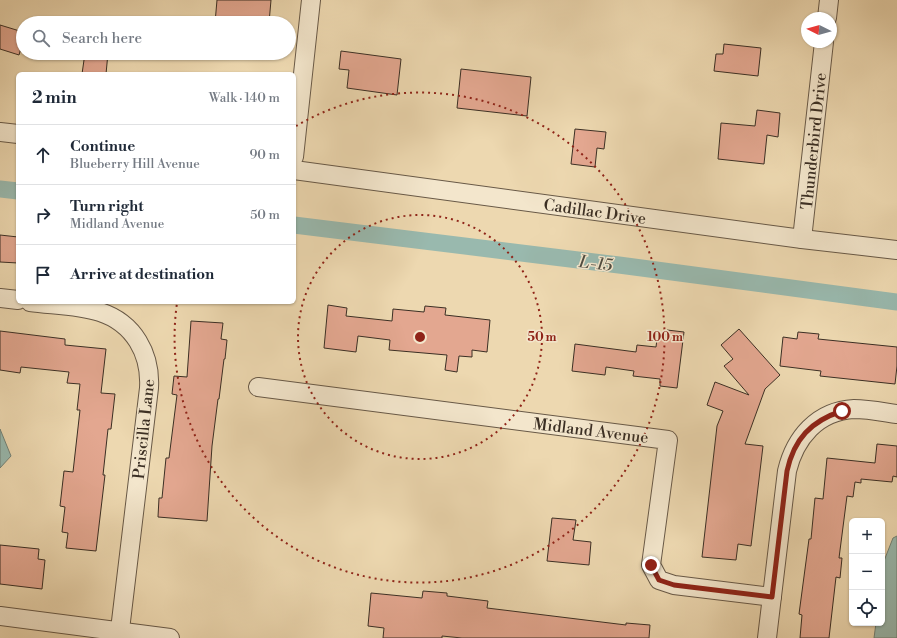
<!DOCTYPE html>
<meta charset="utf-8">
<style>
body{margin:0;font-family:"Libre Bodoni",serif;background:#f2f2f3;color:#1f2937}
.controls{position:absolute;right:12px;bottom:12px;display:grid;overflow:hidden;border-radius:6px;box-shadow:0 1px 3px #0004}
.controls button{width:36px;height:36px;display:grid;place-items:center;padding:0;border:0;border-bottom:1px solid #e0e1e3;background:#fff;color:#1f2937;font:20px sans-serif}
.compass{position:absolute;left:801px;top:12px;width:36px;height:36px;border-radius:50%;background:#fff;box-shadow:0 1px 3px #0004;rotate:275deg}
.stop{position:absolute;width:12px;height:12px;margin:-9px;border:3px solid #8f2418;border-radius:50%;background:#fff}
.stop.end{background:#8f2418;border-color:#fff;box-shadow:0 1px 4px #0008}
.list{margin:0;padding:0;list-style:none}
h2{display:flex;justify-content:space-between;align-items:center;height:52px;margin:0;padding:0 16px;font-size:17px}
h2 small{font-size:13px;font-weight:400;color:#747a83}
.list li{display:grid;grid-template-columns:26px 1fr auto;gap:12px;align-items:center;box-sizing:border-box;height:60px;padding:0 16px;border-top:1px solid #e0e1e3}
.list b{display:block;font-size:15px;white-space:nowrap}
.list p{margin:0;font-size:13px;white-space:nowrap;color:#747a83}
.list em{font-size:13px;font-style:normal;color:#747a83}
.icon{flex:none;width:22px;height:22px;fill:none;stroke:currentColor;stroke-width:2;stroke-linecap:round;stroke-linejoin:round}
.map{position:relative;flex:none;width:897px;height:638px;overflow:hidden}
.search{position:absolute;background:#fff;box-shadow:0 1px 3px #0004;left:16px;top:16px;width:280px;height:44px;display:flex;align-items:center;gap:10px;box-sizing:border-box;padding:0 14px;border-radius:22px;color:#747a83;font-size:15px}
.panel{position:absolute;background:#fff;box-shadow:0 1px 3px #0004;left:16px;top:72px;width:280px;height:232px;border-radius:6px}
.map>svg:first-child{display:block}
.water{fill:#99b9ae;stroke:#738277}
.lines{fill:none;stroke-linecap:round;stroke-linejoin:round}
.canal{stroke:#99b9ae;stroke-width:17}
.building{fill:#e3a790;stroke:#3b2f24}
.minor-casing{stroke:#685947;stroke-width:20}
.minor{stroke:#f3e6cc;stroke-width:18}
.route{stroke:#8f2418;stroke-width:5}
.ring{fill:none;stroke:#8f2418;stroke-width:2;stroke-dasharray:2 4}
.labels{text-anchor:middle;stroke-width:3;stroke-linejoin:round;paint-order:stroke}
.street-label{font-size:16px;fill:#3b2f24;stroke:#f3e6cc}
.water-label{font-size:17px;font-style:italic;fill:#4e4b40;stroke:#f3e6cc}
.centre{fill:#8f2418;stroke:#f3e6cc;stroke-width:2}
.ring-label{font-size:12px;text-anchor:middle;font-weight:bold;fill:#8f2418;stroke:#f3e6cc;stroke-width:3;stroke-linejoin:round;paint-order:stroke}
</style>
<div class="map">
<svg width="897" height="638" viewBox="0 0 897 638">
<rect width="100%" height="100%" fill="#edd8b0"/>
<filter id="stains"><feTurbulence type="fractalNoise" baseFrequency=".005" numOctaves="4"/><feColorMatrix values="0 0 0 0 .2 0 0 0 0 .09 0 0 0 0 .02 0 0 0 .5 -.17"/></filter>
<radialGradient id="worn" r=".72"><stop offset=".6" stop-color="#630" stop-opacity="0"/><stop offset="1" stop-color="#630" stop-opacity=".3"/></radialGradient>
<g class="water">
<path d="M0 429 11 456 0 468Z"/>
<path d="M897 536V638H874L876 623H882V566L893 538Z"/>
</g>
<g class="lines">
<g class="canal">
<path d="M0 189 18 191"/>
<path d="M294 225 619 265 897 302"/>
</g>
</g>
<g class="building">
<path d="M217 0H271L269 23H215Z"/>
<path d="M0 25 23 32V41L19 55 0 49Z"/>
<path d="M724 44 761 48 758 76 714 71 716 54H723Z"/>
<path d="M341 51 401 59 397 95 347 88 349 70 339 69Z"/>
<path d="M85 53H108L106 74H82Z"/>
<path d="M461 69 531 77 527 116 457 108Z"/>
<path d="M757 110 780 113 778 137 767 135 764 164 718 159 721 123 755 126Z"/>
<path d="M575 129 606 132 604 149 597 148 595 167 571 164Z"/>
<path d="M0 235 18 237V263L0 262Z"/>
<path d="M328 305 347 308 346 316 392 321 393 309 424 312 425 306 446 308 445 315 490 320 487 352 472 350V357L459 356 457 372 445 370 447 355 389 350 390 340 358 336 356 352 324 348Z"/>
<path d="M191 321 223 323 221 339 227 340 225 359H224L219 399H218L212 446 207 521 158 517 159 498H162L166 458H169L177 395 172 394 174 376 187 377Z"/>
<path d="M739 329 780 375 765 389 745 444 763 446 751 546 738 544 736 560 702 557 717 426 723 411 707 405 715 382 749 395 724 366 733 359 721 345Z"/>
<path d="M667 330 684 332 677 388 660 386V379L633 376 634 371 606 367 605 375 572 371 575 344 636 352 637 345 656 347 657 339 666 340Z"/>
<path d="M0 331 65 339V345L106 349 101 393 115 394 111 429H108L103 475H105L96 551 66 548 68 533 62 532 65 507 60 506 64 471 73 472 80 410H77L80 384 67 383 69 372 21 367 20 373 0 370Z"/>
<path d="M798 332 819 334 818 339 897 347V366L895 384 820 376 821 371 780 366 783 337 797 339Z"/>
<path d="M877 444 897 446V477L893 476 892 482 861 479V483L855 482 853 497 847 496 839 558H842L840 578 836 577 829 638H800L802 615 799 614 809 539H811L815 498 823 499 827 458 875 463Z"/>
<path d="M552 518 576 520 573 540 591 542 589 565 547 561Z"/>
<path d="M0 545 39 549 38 559 45 560 42 589 0 584Z"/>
<path d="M423 591 447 593V596L488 601 487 608 626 625V623L650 625 649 638H462L442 636V638H383L384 628 368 626 371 593 422 598Z"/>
</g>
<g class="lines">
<defs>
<g id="minor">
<path d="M827 18 829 0"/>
<path d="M0 132 18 134"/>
<path d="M294 157 311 0"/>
<path d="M294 170 802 239 897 250"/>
<path d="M802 239 824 42"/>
<path d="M0 298 18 300"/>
<path d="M30 302C52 305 79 305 100 312 134 323 151 354 149 388L119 638"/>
<path d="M258 387 668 440 651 565 659 580 674 585 772 597"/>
<path d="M0 616 170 638"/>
<path d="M767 638 787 471C795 438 817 411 854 409 868 409 883 412 897 414"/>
</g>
</defs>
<use href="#minor" class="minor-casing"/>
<use href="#minor" class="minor"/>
</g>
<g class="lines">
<path class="route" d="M651 565 659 580 674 585 772 597 787 471C794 439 811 421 842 411"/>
</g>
<g class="ring">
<circle cx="420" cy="337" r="122"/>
<path d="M296 126A245 245 0 1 1 177 303"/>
</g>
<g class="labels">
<g class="street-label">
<text transform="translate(813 141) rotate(-84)" y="6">Thunderbird Drive</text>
<text transform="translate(595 211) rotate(8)" y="6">Cadillac Drive</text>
<text transform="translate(143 429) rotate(-84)" y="6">Priscilla Lane</text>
<text transform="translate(591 430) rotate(7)" y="6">Midland Avenue</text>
</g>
<g class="water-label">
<text transform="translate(596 263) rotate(7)" y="6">L-15</text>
</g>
</g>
<circle cx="420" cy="337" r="6" class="centre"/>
<g class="ring-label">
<text x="542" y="341">50 m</text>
<text x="665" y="341">100 m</text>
</g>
<rect width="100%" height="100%" filter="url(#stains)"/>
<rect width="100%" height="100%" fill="url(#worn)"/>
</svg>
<div class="controls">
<button>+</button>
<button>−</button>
<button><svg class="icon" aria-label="locate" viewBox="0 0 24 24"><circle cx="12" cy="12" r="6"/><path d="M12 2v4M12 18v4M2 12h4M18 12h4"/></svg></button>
</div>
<svg class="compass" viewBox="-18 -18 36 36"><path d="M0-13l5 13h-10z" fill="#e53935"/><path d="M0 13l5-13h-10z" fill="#747a83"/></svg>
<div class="stop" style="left:842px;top:411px"></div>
<div class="stop end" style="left:651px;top:565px"></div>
<div class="search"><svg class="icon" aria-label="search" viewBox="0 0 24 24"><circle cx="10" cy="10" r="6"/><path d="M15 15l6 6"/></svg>Search here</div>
<section class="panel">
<h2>2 min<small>Walk · 140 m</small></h2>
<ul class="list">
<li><svg class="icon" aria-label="ahead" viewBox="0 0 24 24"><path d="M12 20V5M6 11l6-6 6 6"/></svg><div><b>Continue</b><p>Blueberry Hill Avenue</p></div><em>90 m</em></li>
<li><svg class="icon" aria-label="right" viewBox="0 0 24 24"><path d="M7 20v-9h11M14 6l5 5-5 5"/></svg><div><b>Turn right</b><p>Midland Avenue</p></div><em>50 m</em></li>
<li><svg class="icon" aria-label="arrive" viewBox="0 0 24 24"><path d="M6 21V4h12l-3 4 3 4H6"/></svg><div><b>Arrive at destination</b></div></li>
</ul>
</section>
</div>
